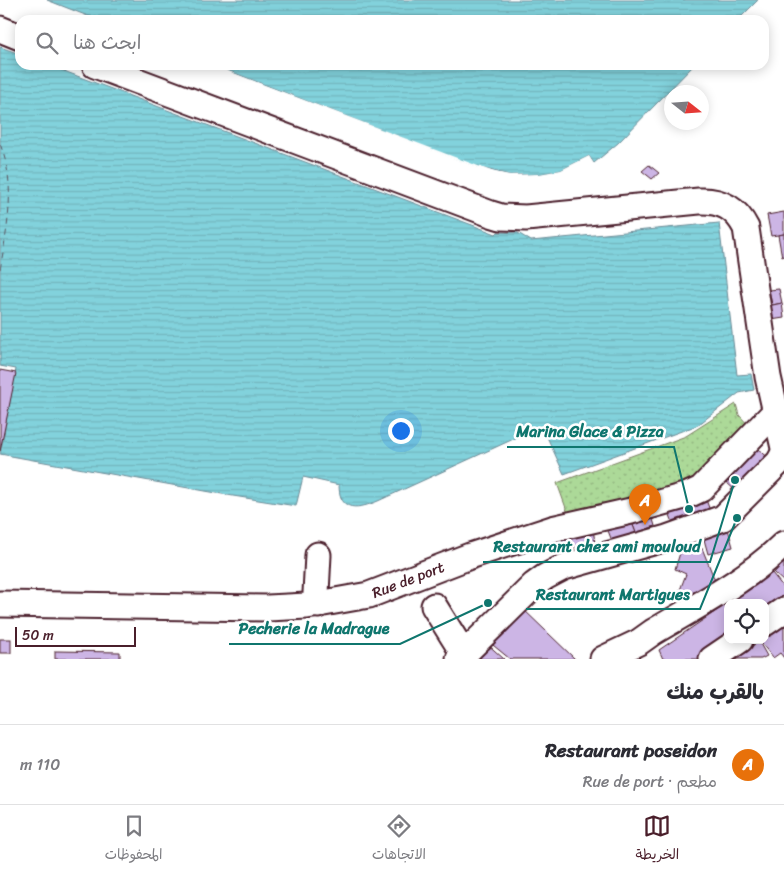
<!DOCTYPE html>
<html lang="ar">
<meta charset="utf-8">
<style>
body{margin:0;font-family:Sriracha,"Playpen Sans Arabic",sans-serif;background:#f2f2f3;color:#2b2b33;direction:rtl}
.controls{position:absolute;right:15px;bottom:15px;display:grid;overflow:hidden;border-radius:10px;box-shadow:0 2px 12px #0003}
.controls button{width:45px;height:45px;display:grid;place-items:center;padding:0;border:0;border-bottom:1px solid #e1e1e2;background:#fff;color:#2b2b33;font:25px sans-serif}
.compass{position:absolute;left:664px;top:85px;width:45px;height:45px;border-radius:50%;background:#fff;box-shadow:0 2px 12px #0003;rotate:107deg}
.scale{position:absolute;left:15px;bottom:12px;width:121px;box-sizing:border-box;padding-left:5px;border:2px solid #4a1f2b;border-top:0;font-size:14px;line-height:18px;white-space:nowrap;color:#4a1f2b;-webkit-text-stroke:4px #fff;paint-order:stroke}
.you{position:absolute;left:400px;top:430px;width:18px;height:18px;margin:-12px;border:4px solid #fff;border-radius:50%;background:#1a73e8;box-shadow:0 0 0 8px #1a73e833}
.badge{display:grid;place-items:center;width:32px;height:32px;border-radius:50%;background:#4a1f2b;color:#fff;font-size:16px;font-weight:700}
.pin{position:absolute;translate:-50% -41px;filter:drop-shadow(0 1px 2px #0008)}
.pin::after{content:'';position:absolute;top:26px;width:18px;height:15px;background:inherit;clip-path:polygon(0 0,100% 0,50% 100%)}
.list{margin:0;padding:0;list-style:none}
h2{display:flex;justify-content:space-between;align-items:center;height:65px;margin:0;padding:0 20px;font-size:21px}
h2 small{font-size:16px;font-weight:400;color:#7c7c81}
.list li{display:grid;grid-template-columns:32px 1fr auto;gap:15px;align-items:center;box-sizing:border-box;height:80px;padding:0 20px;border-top:1px solid #e1e1e2}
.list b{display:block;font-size:19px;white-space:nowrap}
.list p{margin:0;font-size:16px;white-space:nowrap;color:#7c7c81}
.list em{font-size:16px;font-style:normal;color:#7c7c81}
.icon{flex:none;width:28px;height:28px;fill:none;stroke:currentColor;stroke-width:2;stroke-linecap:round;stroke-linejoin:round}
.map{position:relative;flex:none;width:784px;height:659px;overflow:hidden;direction:ltr}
.search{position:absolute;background:#fff;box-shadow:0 2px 12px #0003;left:15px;right:15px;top:15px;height:55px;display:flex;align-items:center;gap:12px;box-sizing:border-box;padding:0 18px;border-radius:15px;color:#7c7c81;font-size:19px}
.sheet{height:145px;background:#fff}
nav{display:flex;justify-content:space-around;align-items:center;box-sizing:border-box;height:70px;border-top:1px solid #e1e1e2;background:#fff;font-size:14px;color:#7c7c81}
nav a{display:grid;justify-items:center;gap:2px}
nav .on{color:#4a1f2b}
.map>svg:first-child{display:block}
.garden{fill:url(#garden-dots);stroke:#7b7c62}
.water{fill:url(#water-rules);stroke:#6c8a95}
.pier{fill:#fff}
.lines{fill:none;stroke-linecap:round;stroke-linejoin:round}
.ferry{stroke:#5b5560;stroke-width:1;stroke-dasharray:6 5;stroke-linecap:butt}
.building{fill:#ccb5e5;stroke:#4a1f2b}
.minor-casing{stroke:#4a1f2b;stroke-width:29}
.minor{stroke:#fff;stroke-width:25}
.labels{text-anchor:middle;stroke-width:5;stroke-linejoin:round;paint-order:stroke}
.street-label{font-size:15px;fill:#4a1f2b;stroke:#fff}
.leader{fill:none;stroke:#0f766e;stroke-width:2}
.callout-dot{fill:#0f766e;stroke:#fff;stroke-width:2}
.callout-label{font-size:16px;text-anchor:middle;font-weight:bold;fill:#0f766e;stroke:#fff;stroke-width:5;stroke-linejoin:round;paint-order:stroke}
</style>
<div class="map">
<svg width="784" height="659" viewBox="0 0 784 659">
<defs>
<pattern id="garden-dots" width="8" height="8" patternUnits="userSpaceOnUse" patternTransform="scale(1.25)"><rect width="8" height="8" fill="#acd998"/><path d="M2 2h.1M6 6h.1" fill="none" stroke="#96ba83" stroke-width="1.8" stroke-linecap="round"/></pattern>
<pattern id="water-rules" width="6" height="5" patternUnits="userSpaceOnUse" patternTransform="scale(1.25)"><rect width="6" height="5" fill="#82d2dc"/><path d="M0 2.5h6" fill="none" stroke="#72b4bd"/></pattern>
</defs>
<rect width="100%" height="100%" fill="#fff"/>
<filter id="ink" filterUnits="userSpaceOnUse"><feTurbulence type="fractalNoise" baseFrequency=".02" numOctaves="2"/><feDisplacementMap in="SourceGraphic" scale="10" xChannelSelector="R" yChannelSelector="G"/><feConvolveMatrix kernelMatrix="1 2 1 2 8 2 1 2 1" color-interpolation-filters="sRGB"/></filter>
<g filter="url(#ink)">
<path class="garden" d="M736 404 739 415 751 428 698 483 571 522 557 483 686 436Z"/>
<g class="water">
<path d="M47 0H758L738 20H98Z"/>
<path d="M0 47 20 54V65H48L496 234 498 232 518 233 531 241 719 223 737 375 751 374 754 390 739 393 698 425 564 474 542 426 378 501C359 509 339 513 339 485L303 477 296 506 233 496 0 454 16 369 0 366Z"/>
<path d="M214 65H694L618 143 594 163 589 156 561 170 539 174 510 175 477 167Z"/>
</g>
<path class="pier" d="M212 65 494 172 510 175 539 174 561 170 589 156 595 166 593 165 588 159 562 173 539 176 510 178 493 174 214 67Z"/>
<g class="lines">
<path class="ferry" d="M0 144C17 186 7 227 0 270"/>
</g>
<g class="building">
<path d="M649 165 659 173 652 179 642 171Z"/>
<path d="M784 212V234L771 236 767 215Z"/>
<path d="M784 234V256L782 257 778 235Z"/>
<path d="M779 289 782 303 772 305 769 290Z"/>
<path d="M782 303 784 318 771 320 768 306Z"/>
<path d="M0 370 16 373 0 451Z"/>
<path d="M757 448 770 459 738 493 726 482Z"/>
<path d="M705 497 712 516 696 522 690 503Z"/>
<path d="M684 501 691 522 675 528 667 507Z"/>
<path d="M651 513 655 526 636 533 631 520Z"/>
<path d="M631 520 636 533 612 541 607 528Z"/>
<path d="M727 525 733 547 708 554 702 532Z"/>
<path d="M593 527 595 544 558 550 555 532Z"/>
<path d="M702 548 716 583 685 599 680 590 686 574 675 569 680 553Z"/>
<path d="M784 562V582L774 573Z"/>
<path d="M772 573 784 588V606L765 618V603H728Z"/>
<path d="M728 603V640L704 659H663L659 650Z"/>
<path d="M520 606 575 659H510L488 641Z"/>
<path d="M784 623V658L780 653 773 658 759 640H765V632Z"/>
<rect x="0" y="639" width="11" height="14"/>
<path d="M484 641 504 659H468Z"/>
<path d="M759 642 767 656 761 659H729Z"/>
<path d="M55 651 120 652V659H55Z"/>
</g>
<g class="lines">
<defs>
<g id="minor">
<path d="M0 29 20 37"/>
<path d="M95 65 491 214 501 217 526 218 699 201C721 200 736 208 746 228L768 377 784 448"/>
<path id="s1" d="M0 604 268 608 307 606 369 595 470 556 552 529 631 511 688 495 701 489 775 412"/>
<path d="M318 605 316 593 318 555"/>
<path d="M434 606 464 654"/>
<path d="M765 623 784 610"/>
<path d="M459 659 534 585 545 577 564 567 667 538 723 518 779 462 784 453"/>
<path d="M603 659 639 642 653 632C698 605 746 581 784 544"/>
<path d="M712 659 740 640"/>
</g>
</defs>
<use href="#minor" class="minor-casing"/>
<use href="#minor" class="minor"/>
</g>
</g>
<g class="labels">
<g class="street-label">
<text dy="5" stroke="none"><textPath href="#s1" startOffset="412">Rue de port</textPath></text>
</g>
</g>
<path class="leader" d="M689 509L674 447H507M735 480L710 562H483M737 518L700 609H526M488 603L400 644H229"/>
<g class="callout-dot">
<circle cx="689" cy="509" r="5"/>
<circle cx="735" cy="480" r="5"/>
<circle cx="737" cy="518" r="5"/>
<circle cx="488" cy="603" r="5"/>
</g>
<g class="callout-label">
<text x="590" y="437">Marina Glace &amp; Pizza</text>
<text x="597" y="552">Restaurant chez ami mouloud</text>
<text x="613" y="600">Restaurant Martigues</text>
<text x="314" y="634">Pecherie la Madrague</text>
</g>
</svg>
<div class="controls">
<button><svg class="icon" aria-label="locate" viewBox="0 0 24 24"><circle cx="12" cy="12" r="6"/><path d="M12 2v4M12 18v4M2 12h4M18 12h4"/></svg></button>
</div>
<svg class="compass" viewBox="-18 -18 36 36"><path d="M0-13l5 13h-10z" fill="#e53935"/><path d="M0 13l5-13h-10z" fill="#7c7c81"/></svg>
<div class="scale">50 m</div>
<div class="you"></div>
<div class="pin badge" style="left:645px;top:525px;background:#e8710a">A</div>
<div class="search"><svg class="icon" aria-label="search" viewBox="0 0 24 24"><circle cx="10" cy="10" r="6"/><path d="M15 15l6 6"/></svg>ابحث هنا</div>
</div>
<section class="sheet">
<h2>بالقرب منك<small></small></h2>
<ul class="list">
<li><span class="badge" style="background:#e8710a">A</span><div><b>Restaurant poseidon</b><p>مطعم · Rue de port</p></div><em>110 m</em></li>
</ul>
</section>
<nav>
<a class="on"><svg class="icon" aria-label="map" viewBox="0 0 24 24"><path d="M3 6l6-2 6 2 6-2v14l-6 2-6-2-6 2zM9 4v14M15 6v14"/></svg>الخريطة</a>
<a><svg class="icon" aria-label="directions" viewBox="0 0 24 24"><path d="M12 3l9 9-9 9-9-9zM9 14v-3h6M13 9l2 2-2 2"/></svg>الاتجاهات</a>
<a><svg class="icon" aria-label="saved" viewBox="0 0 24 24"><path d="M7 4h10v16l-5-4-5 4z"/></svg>المحفوظات</a>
</nav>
